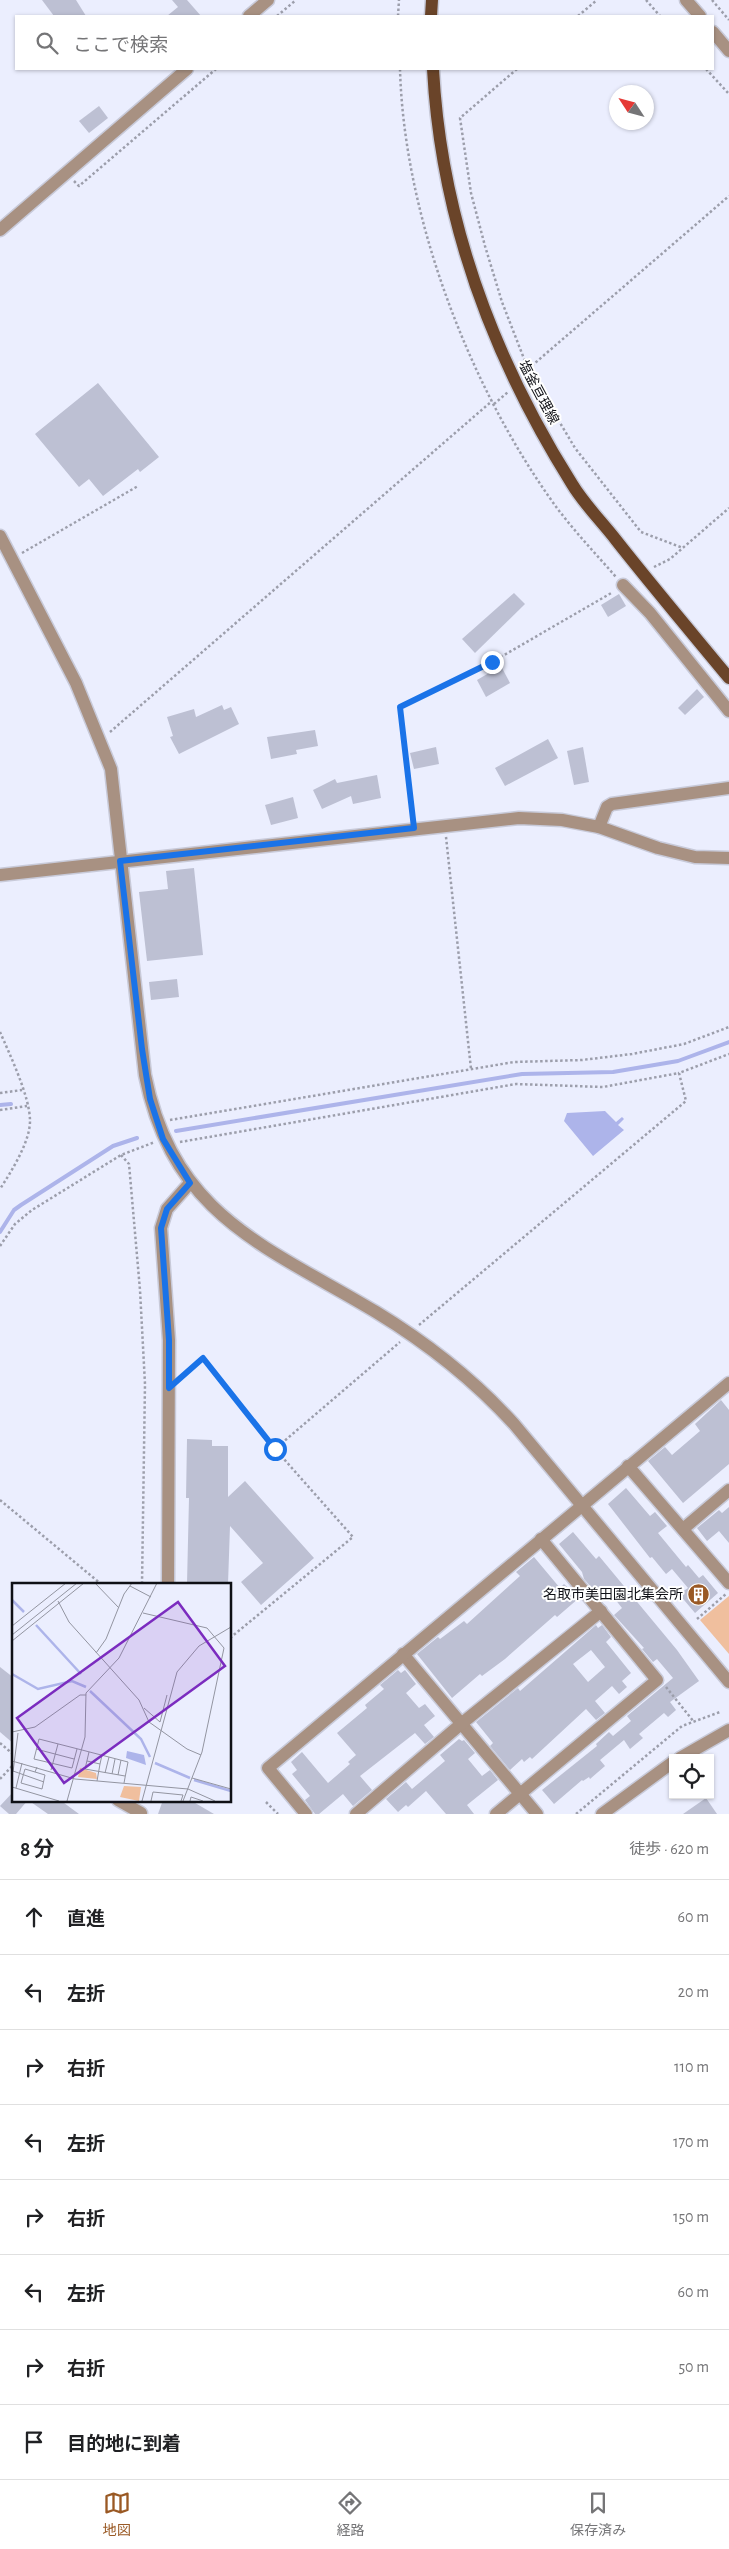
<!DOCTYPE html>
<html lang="ja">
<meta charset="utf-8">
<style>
body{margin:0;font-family:"Alegreya Sans","Noto Sans JP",sans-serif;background:#f6f6f6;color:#202124}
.controls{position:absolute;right:15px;bottom:15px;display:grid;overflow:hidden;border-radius:0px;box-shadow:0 1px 4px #0004}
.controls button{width:45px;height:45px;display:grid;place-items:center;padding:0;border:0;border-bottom:1px solid #e0e0e0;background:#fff;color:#202124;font:25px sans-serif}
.compass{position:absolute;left:609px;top:85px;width:45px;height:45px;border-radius:50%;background:#fff;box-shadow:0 1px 4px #0004;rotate:306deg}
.stop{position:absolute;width:15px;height:15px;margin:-11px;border:4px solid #1a73e8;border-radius:50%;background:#fff}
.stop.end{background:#1a73e8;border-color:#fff;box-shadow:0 1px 5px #0008}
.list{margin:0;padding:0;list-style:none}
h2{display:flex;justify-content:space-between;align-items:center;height:65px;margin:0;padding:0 20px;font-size:21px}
h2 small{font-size:16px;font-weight:400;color:#757577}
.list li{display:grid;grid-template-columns:32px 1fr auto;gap:15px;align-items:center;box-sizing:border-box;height:75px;padding:0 20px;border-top:1px solid #e0e0e0}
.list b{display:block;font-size:19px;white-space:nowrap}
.list em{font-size:16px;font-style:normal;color:#757577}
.icon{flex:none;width:28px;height:28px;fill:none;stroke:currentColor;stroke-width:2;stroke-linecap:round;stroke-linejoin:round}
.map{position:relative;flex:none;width:729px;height:1814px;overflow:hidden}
.search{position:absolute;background:#fff;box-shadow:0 1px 4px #0004;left:15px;right:15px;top:15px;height:55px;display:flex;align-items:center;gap:12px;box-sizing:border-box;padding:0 18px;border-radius:0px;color:#757577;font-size:19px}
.sheet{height:665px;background:#fff}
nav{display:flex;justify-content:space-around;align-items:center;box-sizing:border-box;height:70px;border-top:1px solid #e0e0e0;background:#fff;font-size:14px;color:#757577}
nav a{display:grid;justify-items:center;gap:2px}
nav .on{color:#9a5924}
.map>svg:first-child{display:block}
.green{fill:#f0bf9e}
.water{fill:#adb4ea}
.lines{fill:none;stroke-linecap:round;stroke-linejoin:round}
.stream{stroke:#adb4ea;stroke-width:4}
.building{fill:#bdc0d3;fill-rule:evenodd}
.minor-casing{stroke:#c8cad9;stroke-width:15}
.major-casing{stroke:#c8cad9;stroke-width:15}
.path{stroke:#9c9eab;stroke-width:2.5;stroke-dasharray:2.5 2.5;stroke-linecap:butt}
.minor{stroke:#a89182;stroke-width:12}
.major{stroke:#6a4429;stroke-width:12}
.route{stroke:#1a73e8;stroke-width:6}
.labels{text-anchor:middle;stroke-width:4;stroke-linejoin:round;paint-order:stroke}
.street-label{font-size:14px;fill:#0f1016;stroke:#fff}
.poi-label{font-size:14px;fill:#0f1016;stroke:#fff;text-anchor:end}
.inset-river{fill:none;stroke:#adb4ea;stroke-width:2.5}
.inset-road{fill:none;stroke:#9395a1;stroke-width:1}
.view{fill:#7b2cbf;fill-opacity:0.15;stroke:#7b2cbf;stroke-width:2.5}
.inset-edge{fill:none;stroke:#0f1016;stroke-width:2.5}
</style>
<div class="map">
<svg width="729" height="1814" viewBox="0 0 729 1814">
<rect width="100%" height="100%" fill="#ebeefe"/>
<path class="green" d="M729 1596V1654L700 1620Z"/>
<path class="water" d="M605 1111 616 1122 622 1117 624 1119 618 1125 624 1130 593 1156 564 1121 567 1113Z"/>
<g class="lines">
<g class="stream">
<path d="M0 1105 11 1104"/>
<path d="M176 1131 522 1074 613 1072 678 1061 729 1042"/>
<path d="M0 1232 14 1210 21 1205 113 1146 137 1138"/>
</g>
</g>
<g class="building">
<path d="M42 0H76L86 16H54Z"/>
<path d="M172 0H187L201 16H167L178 7Z"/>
<path d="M99 106 108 118 89 133 79 121Z"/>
<path d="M98 383 159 457 140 472 138 469 103 496 89 479 79 487 35 434Z"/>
<path d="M514 593 525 604 475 653 462 639Z"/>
<path d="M619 594 626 606 608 617 601 605Z"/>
<path d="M501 666 510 683 486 697 477 680Z"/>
<path d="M697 689 704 697 685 715 678 708Z"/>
<path d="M222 705 224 710 231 707 239 724 179 754 170 737 173 736 167 717 194 709 196 717Z"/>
<path d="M315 730 318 746 296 750 297 754 271 759 267 737Z"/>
<path d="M548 739 558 758 505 786 495 768Z"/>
<path d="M436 747 439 764 414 769 410 753Z"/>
<path d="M583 747 589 782 574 785 567 751Z"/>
<path d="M377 775 381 798 353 804 351 796 322 809 313 790 335 779 337 783Z"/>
<path d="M293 797 298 818 271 825 265 805Z"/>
<path d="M194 868 203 955 147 961 139 892 168 889 166 871Z"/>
<path d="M177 979 179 997 151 1000 149 982Z"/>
<path d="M721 1400 729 1410V1464L683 1503 648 1461 665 1447 672 1455 700 1431 695 1424Z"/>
<path d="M187 1439 212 1440V1446H228V1497L245 1481 314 1558 261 1605 241 1582 263 1563 230 1526 228 1584H187L189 1498H186Z"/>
<path d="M626 1488 650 1516 655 1512 667 1526 658 1533 686 1567 688 1565 699 1578 703 1575 718 1593 695 1613 679 1594 688 1588 672 1569 666 1574 652 1557 650 1558 608 1504Z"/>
<path d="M729 1507V1543L719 1531 707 1541 697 1528 719 1510 722 1513Z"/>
<path d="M573 1532 596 1559 599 1556 677 1650 699 1681 670 1702 676 1710 668 1717 664 1713 639 1734 643 1738 630 1749 624 1740 600 1760 605 1766 590 1779 589 1777 583 1781 582 1780 554 1804 542 1790 597 1746 596 1744 609 1732 613 1736 631 1721 627 1716 673 1678 657 1659 653 1662 642 1649 644 1648 614 1615 622 1608 607 1589 599 1596 584 1579 582 1572 559 1544Z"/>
<path d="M534 1557 560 1588 564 1584 579 1598 557 1617 555 1615 505 1659 482 1676 480 1674 452 1698 417 1654 438 1637 440 1639 464 1621 467 1624 520 1576 516 1572Z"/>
<path d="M596 1625 598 1628 602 1625 611 1637 606 1642 631 1673 622 1681 627 1687 619 1694 612 1686 595 1701 605 1713 596 1720 586 1709 532 1759 530 1757 524 1762 522 1759 510 1770 490 1746 493 1743 476 1722 518 1688 520 1691ZM591 1650 605 1667 588 1682 573 1664Z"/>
<path d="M0 1667 14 1678V1744L0 1732Z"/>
<path d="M398 1670 401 1673 405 1670 416 1684 406 1693 419 1708 425 1704 435 1716 424 1725 434 1737 425 1744 415 1733 360 1776 372 1790 353 1806 343 1794 319 1814H315L305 1800 310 1796 292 1774 297 1770 291 1762 302 1752 328 1783 350 1764 348 1762 356 1755 337 1733 367 1708 365 1705 384 1689 380 1685Z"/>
<path d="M459 1739 462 1741 464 1740 475 1753 468 1759 482 1776 490 1770 498 1780 467 1805 474 1814H446L426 1791 408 1807 406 1805 398 1812 386 1799 406 1782 412 1789 445 1761 440 1755Z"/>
<path d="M14 1791V1800H60L79 1814H48L28 1800 16 1814H9L0 1806Z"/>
<path d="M706 1798 717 1814H683Z"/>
<path d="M163 1800H190L214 1814H158Z"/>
</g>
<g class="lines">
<defs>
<g id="minor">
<path d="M686 0 700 16"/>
<path d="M249 16 268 0"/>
<path d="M713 32 729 51"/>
<path d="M0 230 187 69"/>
<path d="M0 536 76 683 111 769 145 1075C173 1216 266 1246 376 1312 427 1343 474 1380 514 1424L729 1682"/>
<path d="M623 585 650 613 729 711"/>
<path d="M599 827 607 807 612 804 729 788"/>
<path d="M0 875 519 818 562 820 599 827 658 848 695 857 729 858"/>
<path d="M628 1466 729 1583"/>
<path d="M683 1529 729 1490"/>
<path d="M168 1584 169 1340 161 1228 167 1209 190 1183"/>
<path d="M403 1654 537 1814"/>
<path d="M680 1758 729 1730"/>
<path d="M118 1800 141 1813"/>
<path d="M306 1814 268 1768 729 1383"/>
<path d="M356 1814 461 1724 601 1611"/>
<path d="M496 1814 657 1680 541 1539"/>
<path d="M602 1814 673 1762"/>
</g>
<g id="major">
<path d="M431 16 432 0"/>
<path d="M433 69C441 218 493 358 572 484 584 504 602 522 616 540 653 587 691 632 729 678"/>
</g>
</defs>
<use href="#minor" class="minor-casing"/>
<use href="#major" class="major-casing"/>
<g class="path">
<path d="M646 0 660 16"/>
<path d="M712 0 729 20"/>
<path d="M277 16 296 0"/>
<path d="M398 16 399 0"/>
<path d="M578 16 597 0"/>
<path d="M400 69C404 217 470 389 557 508 575 532 596 554 616 577"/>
<path d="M517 69 460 118 471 193 485 246 502 302 528 369 575 448 641 532 683 548"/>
<path d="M706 69 729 94"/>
<path d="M74 181 79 186 216 69"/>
<path d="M528 369 729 196"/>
<path d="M494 404 508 392"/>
<path d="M22 553 138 486"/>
<path d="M654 567 670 559 729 508"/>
<path d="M110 732 492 401"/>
<path d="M413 819 400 707 492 662 613 592"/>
<path d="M446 837 471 1069"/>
<path d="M0 1032C10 1055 30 1097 30 1121 30 1142 11 1172 0 1189"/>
<path d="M0 1093 22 1090"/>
<path d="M0 1110 27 1106"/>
<path d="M170 1120 514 1062 582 1060 632 1054 684 1044 729 1027"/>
<path d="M180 1142 516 1084 603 1087 679 1073"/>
<path d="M121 1155 129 1164 140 1290 145 1384 142 1584"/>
<path d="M0 1246 15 1224 32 1210 121 1155 155 1142"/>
<path d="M419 1325 686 1101 679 1073 729 1054"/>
<path d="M181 1378 203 1358 275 1449"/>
<path d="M0 1500 101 1584"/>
<path d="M697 1619 726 1594"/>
<path d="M230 1638 353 1537 275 1449 400 1342"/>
<path d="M666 1687 694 1722"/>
<path d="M0 1743 14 1755"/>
<path d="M0 1779 14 1764"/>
<path d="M266 1802 278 1814"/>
<path d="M576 1814 682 1726 720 1712"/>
</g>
<use href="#minor" class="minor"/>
<use href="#major" class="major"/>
</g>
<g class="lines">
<path class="route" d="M275 1449 203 1358 169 1388V1340L161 1228 167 1209 190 1183 163 1139 150 1099 142 1049 120 861 414 828 400 707 492 662"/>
</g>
<defs>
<symbol id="building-disc" viewBox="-11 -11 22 22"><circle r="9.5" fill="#9a5924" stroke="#fff"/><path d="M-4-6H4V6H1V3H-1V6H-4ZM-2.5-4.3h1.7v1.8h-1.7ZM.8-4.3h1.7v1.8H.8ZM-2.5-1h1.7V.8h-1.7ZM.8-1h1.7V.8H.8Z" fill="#fff"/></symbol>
</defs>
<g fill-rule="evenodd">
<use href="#building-disc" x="686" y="1582" width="25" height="25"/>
</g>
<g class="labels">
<g class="street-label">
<text transform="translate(539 392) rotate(62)" y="5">塩釜亘理線</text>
</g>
<g class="poi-label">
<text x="683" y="1599">名取市美田園北集会所</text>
</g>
</g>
<g transform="translate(12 1583)">
<rect width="219" height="219" fill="#ebeefe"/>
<path d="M68 185 84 190 85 196 66 194ZM112 203 129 204 127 218 108 214Z" fill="#f0bf9e"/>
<path d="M115 168 132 172 134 182 114 175Z" fill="#adb4ea"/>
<path class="inset-river" d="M0 17 12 29M24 42 69 91M0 91 26 106 60 98 74 104M78 108 129 156 138 174M143 180 178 195M182 197 219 208"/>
<path class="inset-road" d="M83 0 107 25M118 3 139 14M46 18 57 39 127 117 137 139 175 166 189 172M131 30 195 45 212 65 190 169 171 218M0 43 54 0M0 52 65 0M0 58 72 0M84 70 94 56 112 11 120 0M132 125 148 139 155 112M0 149 23 144 68 112H74M24 166 62 176M65 166 60 185 22 176 27 156 70 167 116 179 112 200M77 169 73 186 113 193M0 178 63 196 176 206 203 218M75 178 88 181 90 172M39 187 46 161M1 188 32 199M1 189 6 150M23 189 13 186 9 200 30 206 33 192 23 189 25 184M93 190 97 174M100 191 103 176M106 192 109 177M180 195 219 206M85 198 88 181M0 204 47 218M4 205 10 180M55 218 73 154 74 110 107 75 145 0M130 218 165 89 187 63 219 44M139 218 141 209 171 212 169 218M178 218 179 214 191 218"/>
<path class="view" d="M166 19 213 83 52 200 5 135Z"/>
<rect width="219" height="219" class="inset-edge"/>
</g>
</svg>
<div class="controls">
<button><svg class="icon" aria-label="locate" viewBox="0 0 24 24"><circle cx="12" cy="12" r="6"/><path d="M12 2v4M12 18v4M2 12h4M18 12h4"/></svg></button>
</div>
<svg class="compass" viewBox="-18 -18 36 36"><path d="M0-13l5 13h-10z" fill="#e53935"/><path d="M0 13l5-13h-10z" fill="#757577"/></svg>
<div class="stop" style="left:275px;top:1449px"></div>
<div class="stop end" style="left:492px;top:662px"></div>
<div class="search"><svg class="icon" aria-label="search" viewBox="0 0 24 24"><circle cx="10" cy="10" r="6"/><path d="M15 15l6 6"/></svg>ここで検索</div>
</div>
<section class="sheet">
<h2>8 分<small>徒歩 · 620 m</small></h2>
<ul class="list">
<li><svg class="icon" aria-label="ahead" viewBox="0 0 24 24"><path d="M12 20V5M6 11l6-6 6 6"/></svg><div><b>直進</b></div><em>60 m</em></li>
<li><svg class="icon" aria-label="left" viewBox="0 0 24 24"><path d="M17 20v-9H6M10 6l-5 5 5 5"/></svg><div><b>左折</b></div><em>20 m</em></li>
<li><svg class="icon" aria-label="right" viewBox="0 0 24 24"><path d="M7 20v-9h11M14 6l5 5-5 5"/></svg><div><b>右折</b></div><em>110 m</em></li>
<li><svg class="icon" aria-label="left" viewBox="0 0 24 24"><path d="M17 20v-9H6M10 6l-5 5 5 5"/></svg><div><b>左折</b></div><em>170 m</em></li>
<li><svg class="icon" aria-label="right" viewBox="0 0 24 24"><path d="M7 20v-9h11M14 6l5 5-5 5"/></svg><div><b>右折</b></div><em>150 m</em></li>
<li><svg class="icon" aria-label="left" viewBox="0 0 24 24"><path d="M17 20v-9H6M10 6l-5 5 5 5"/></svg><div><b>左折</b></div><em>60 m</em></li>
<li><svg class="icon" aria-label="right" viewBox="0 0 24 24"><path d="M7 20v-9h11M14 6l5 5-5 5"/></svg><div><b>右折</b></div><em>50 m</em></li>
<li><svg class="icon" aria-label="arrive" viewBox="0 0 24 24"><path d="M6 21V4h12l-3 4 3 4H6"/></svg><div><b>目的地に到着</b></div></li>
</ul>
</section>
<nav>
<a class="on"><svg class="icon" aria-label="map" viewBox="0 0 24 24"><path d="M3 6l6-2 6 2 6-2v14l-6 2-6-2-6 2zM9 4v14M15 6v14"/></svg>地図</a>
<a><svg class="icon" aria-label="directions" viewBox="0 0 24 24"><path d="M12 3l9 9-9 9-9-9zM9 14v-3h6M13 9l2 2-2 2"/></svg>経路</a>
<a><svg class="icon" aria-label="saved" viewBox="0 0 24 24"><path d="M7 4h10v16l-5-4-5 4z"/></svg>保存済み</a>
</nav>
